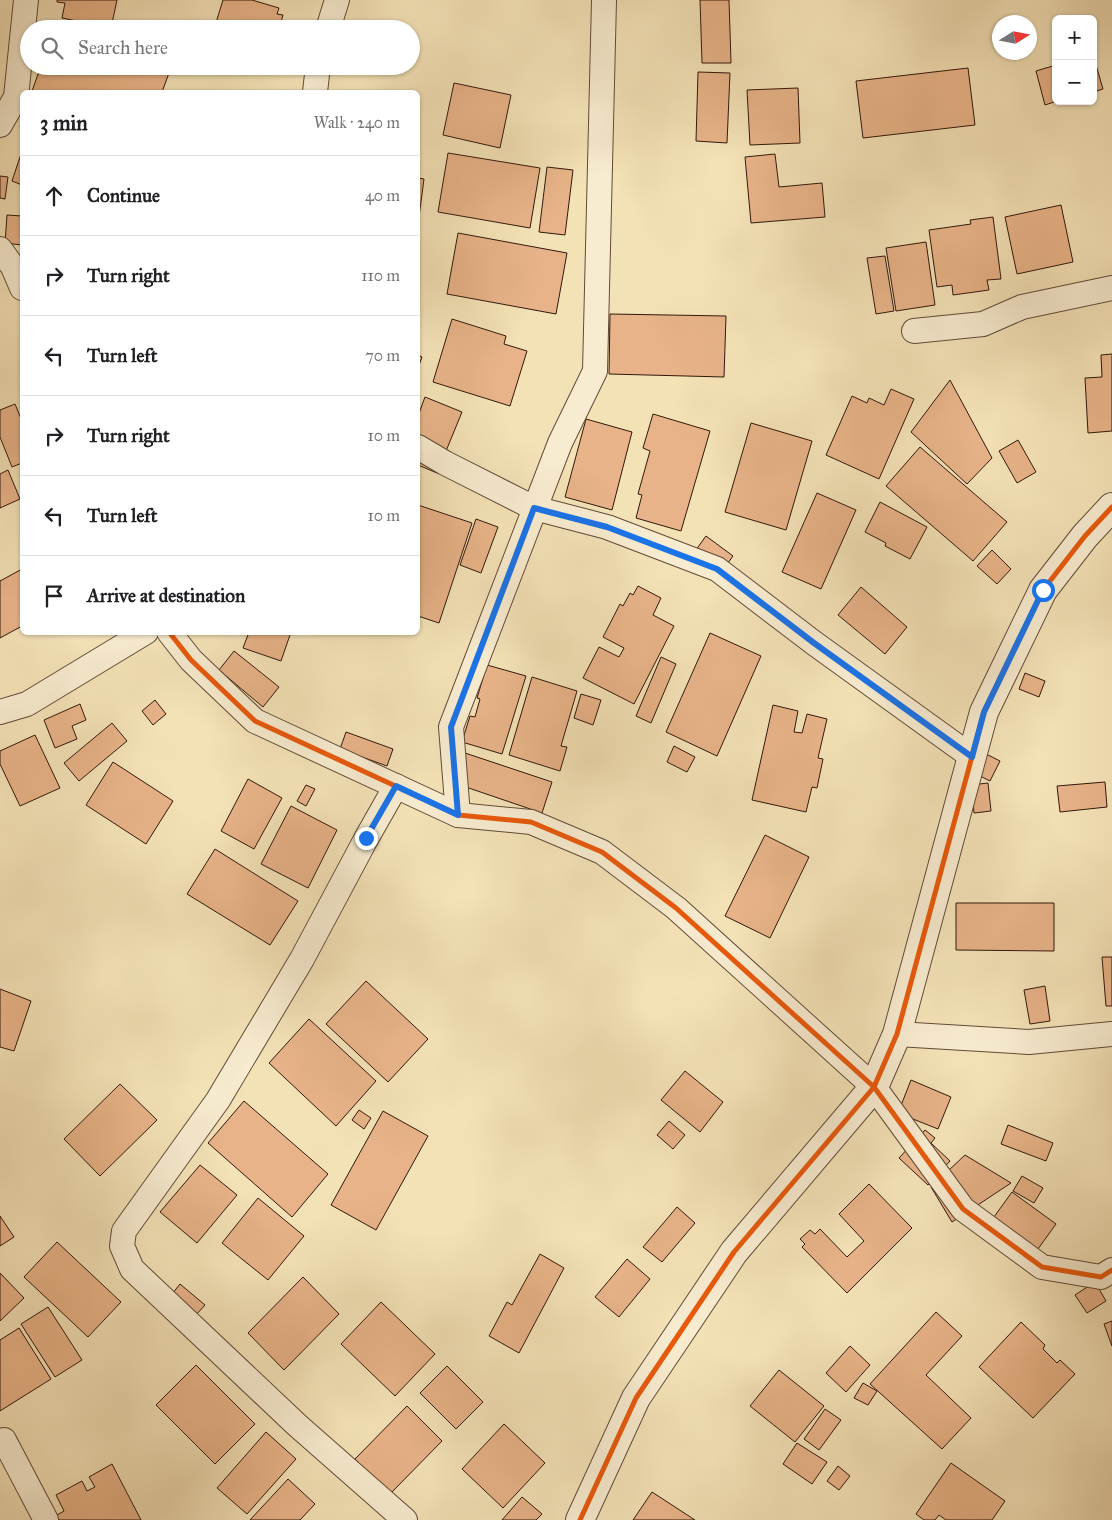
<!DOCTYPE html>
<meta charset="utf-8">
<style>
body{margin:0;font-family:"IM FELL Great Primer",serif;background:#f6f6f6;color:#202124}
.controls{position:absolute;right:15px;top:15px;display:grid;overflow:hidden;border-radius:8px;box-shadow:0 1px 4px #0004}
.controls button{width:45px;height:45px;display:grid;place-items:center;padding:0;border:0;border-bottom:1px solid #e0e0e0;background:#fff;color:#202124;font:25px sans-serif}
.compass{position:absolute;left:992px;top:15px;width:45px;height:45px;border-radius:50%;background:#fff;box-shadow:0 1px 4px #0004;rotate:79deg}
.stop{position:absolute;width:15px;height:15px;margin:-11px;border:4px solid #1a73e8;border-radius:50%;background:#fff}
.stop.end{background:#1a73e8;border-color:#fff;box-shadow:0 1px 5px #0008}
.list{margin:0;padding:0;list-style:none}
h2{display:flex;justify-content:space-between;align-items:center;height:65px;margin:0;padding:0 20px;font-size:21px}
h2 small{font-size:16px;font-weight:400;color:#757577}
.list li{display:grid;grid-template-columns:32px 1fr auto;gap:15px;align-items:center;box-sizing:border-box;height:80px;padding:0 20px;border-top:1px solid #e0e0e0}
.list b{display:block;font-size:19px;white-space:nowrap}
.list em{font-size:16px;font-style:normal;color:#757577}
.icon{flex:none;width:28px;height:28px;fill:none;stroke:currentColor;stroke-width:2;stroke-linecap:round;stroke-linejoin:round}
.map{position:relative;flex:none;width:1112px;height:1520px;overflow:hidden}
.search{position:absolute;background:#fff;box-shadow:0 1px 4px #0004;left:20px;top:20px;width:400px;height:55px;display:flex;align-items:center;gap:12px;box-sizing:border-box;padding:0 18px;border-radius:28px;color:#757577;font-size:19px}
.panel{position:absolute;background:#fff;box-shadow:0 1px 4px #0004;left:20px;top:90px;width:400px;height:545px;border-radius:8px}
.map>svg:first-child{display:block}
.building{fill:#e8b388;stroke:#31170c}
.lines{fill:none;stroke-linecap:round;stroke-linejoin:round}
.minor-casing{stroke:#624a37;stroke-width:26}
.tertiary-casing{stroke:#624a37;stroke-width:30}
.minor{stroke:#f8ecd0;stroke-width:24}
.tertiary{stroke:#f8ecd0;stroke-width:28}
.cycleway-casing{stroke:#f8ecd0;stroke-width:8}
.cycleway{stroke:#e8590c;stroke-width:5}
.route{stroke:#1a73e8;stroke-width:6}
</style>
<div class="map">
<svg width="1112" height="1520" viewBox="0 0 1112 1520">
<rect width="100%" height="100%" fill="#f4e2b7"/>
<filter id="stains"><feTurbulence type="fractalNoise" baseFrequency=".004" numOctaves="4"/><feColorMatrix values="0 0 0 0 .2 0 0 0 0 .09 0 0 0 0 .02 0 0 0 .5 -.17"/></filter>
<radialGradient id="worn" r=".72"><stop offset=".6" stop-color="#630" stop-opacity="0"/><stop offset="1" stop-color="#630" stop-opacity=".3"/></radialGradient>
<g class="building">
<path d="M57 0H117L111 28 62 18 65 3 57 2Z"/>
<path d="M223 0H252L279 8 277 14 283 15 279 29H214Z"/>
<path d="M700 0H729L731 63H702Z"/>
<path d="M1093 55 1103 89 1093 92Z"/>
<path d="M1056 65V101H1057L1045 105 1036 71Z"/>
<path d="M41 66H151L169 73 162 92H36L32 91Z"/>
<path d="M968 68 975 125 863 138 856 81Z"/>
<path d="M698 72 730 73 727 143 696 141Z"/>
<path d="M454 83 511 95 500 148 443 135Z"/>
<path d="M798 88 800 143 750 145 747 90Z"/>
<path d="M22 151V185L12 181Z"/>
<path d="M448 153 540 168 530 228 438 212Z"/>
<path d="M775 154 779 187 822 183 825 217 751 223 745 157Z"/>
<path d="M547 167 573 170 565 235 539 232Z"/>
<path d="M0 176 8 177 5 199 0 198Z"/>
<path d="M418 178 424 179 418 224Z"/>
<path d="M1061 205 1073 262 1017 274 1005 217Z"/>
<path d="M7 215 22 216V245L5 243Z"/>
<path d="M993 217 1001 279 987 280 989 290 953 295 952 285 937 287 929 230 971 224 970 220Z"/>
<path d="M458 233 567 253 556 314 447 294Z"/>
<path d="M926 242 935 305 896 311 886 248Z"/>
<path d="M885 256 894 311 876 314 867 258Z"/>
<path d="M610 314 726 316 724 377 609 374Z"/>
<path d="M452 319 506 336 504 344 527 351 510 406 433 382Z"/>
<path d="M1112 354V431L1088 433 1085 378 1102 377 1101 355Z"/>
<path d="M418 355 422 357 418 368Z"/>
<path d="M950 380 992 458 967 484 911 432Z"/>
<path d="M891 389 914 399 879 479 826 455 852 396 867 403 869 398 884 405Z"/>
<path d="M425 397 462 412 437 473 418 465V416Z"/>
<path d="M15 404 22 421V424L21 425 22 430V463L12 467 0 437V410Z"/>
<path d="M653 414 710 431 681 531 636 518 642 495 638 494 650 451 643 448Z"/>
<path d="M586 419 632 432 612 510 565 497Z"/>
<path d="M751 423 812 441 786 530 725 512Z"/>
<path d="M1018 440 1036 472 1017 483 999 451Z"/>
<path d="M920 447 1007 522 973 561 886 486Z"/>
<path d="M8 470 20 499 0 508V474Z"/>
<path d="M817 493 856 510 821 589 782 572Z"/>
<path d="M880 502 927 527 910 559 885 546 886 543 865 532Z"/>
<path d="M418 505 472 523 439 623 418 616Z"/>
<path d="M476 519 498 527 481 573 460 565Z"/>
<path d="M706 536 733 556 720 574 693 554Z"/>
<path d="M992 550 1011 569 997 584 977 566Z"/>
<path d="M22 569V626L0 638V581Z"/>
<path d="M638 586 661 598 653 615 674 626 634 704 583 678 599 647 619 657 624 648 603 637 620 604 623 606 630 593 633 595Z"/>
<path d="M861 587 907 627 885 654 838 615Z"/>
<path d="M249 632H291L281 661 243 648Z"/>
<path d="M710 633 761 656 717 756 666 732Z"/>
<path d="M234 651 279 687 263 707 219 670Z"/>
<path d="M661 657 676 664 651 723 636 716Z"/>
<path d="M487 665 526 676 502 754 462 742 470 716 475 717 480 699 477 698Z"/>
<path d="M1025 673 1045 681 1039 697 1019 689Z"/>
<path d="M532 677 577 691 561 746 567 747 560 771 509 755Z"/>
<path d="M581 694 601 700 593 725 574 718Z"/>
<path d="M155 700 166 714 153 725 142 711Z"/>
<path d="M80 704 86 720 72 726 77 739 55 748 44 720Z"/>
<path d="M773 705 798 711 794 732 802 733 807 714 827 719 818 758 823 759 817 788 812 787 806 812 752 800Z"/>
<path d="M112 723 127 741 79 781 64 763Z"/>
<path d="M346 732 393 749 387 766 340 749Z"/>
<path d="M35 735 60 788 20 806 0 764V751Z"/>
<path d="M674 746 695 757 687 772 667 762Z"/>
<path d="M465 753 552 782 542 813 454 783Z"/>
<path d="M986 754 1000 761 990 781 976 774Z"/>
<path d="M113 762 173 801 146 844 86 805Z"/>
<path d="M248 779 282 798 254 849 221 831Z"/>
<path d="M1105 782 1107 807 1060 812 1057 786Z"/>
<path d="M988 783 991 811 974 813 971 785Z"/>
<path d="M306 785 315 789 306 806 297 801Z"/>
<path d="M291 806 337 830 308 888 261 864Z"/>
<path d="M765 835 809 857 770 938 725 916Z"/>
<path d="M215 849 298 901 270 945 187 894Z"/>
<path d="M956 903H1054V951L956 950Z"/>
<path d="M1102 957H1112V1006H1106Z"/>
<path d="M366 981 428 1039 388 1082 326 1024Z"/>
<path d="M1045 986 1050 1021 1030 1024 1024 990Z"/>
<path d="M0 989 31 1001 14 1051 0 1047Z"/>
<path d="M309 1019 376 1081 336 1126 269 1063Z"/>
<path d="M685 1071 723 1102 700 1132 661 1100Z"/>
<path d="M911 1080 951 1097 938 1129 898 1113Z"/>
<path d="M120 1084 157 1120 100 1176 64 1139Z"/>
<path d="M244 1101 328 1174 292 1217 208 1143Z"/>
<path d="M359 1110 371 1118 364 1129 352 1120Z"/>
<path d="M383 1111 428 1136 376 1230 331 1205Z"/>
<path d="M669 1121 685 1135 673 1149 657 1135Z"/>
<path d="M1008 1125 1053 1143 1046 1161 1001 1144Z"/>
<path d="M925 1130 935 1138 931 1143 950 1161 928 1185 899 1158Z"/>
<path d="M965 1155 1011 1183 952 1222 931 1187Z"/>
<path d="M200 1165 237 1195 197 1243 160 1212Z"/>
<path d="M1022 1176 1043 1188 1034 1203 1013 1191Z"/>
<path d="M869 1184 912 1228 847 1293 802 1247 805 1244 800 1239 810 1230 815 1234 820 1229 847 1257 864 1241 839 1214Z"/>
<path d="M1012 1192 1056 1224 1025 1267 981 1235Z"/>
<path d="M258 1198 304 1236 268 1280 222 1243Z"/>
<path d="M677 1207 695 1223 662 1262 643 1247Z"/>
<path d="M0 1216 14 1237 0 1246Z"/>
<path d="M57 1242 121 1302 88 1337 24 1277Z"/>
<path d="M540 1254 564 1268 519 1353 489 1336 507 1302 512 1305Z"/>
<path d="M627 1259 650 1279 619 1317 595 1297Z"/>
<path d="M0 1273 24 1298 0 1321Z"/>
<path d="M303 1277 339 1314 284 1370 248 1333Z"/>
<path d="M1095 1282 1106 1301 1087 1313 1075 1295Z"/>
<path d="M180 1284 205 1305 196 1315 172 1294Z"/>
<path d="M381 1302 435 1354 395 1396 341 1344Z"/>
<path d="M48 1307 82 1360 55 1377 21 1324Z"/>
<path d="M936 1312 962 1336 926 1375 971 1418 942 1449 870 1384Z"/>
<path d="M1112 1321V1346L1104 1324Z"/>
<path d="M1021 1322 1045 1345 1043 1349 1057 1363 1060 1360 1075 1374 1033 1418 979 1367Z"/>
<path d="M19 1328 51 1379 0 1411V1340Z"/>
<path d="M850 1346 870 1365 846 1392 826 1373Z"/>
<path d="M196 1365 255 1424 215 1464 156 1405Z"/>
<path d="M447 1366 483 1402 456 1429 420 1393Z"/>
<path d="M779 1370 824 1406 795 1442 750 1406Z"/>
<path d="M863 1383 877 1391 868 1405 854 1398Z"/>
<path d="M407 1406 442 1441 390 1494 355 1459Z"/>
<path d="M825 1409 841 1420 819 1450 804 1439Z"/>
<path d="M504 1424 545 1463 503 1508 462 1469Z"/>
<path d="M266 1432 296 1459 247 1514 217 1488Z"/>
<path d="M797 1443 827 1462 812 1484 783 1464Z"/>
<path d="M951 1463 1005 1501 992 1520H946L939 1515 935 1520H924L916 1514Z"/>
<path d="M112 1464 141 1520H51L50 1519 64 1511 56 1495 82 1481 87 1491 95 1487 89 1477Z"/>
<path d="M838 1466 850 1476 839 1490 827 1481Z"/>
<path d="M288 1479 315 1504 300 1520H250Z"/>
<path d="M652 1492 695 1520H633Z"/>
<path d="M522 1497 542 1514 536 1520H502Z"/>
</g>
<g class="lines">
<defs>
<g id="minor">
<path d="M328 29 337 0"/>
<path d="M315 92 318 66"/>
<path d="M0 125 16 97 26 0"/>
<path d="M0 249 13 267 22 288"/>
<path d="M914 331 983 324 1022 307 1112 288"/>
<path d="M418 447 445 463 534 508 607 527 717 569 814 643 972 757"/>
<path d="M169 632 191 660 255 721 458 815 531 822 602 852 676 908 874 1087 963 1209 1042 1267 1101 1277 1112 1270"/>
<path d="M0 712 27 704 146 632"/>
<path d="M396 786 366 839 302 959 218 1100 124 1231 122 1246 132 1269 297 1425 405 1520"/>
<path d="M458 815 451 727 560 443 595 371 604 0"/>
<path d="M897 1034 1029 1042 1112 1034"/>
<path d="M4 1440 46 1520"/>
</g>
<path id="tertiary" d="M580 1520 636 1398 734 1252 874 1087 897 1034 984 712 1043 590 1085 536 1112 507"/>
</defs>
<use href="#minor" class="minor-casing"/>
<use href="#tertiary" class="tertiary-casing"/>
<use href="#minor" class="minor"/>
<use href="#tertiary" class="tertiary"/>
<defs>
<g id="cycleway">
<path d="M169 632 191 660 255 721 458 815 531 822 602 852 676 908 874 1087 963 1209 1042 1267 1101 1277 1112 1270"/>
<path d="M580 1520 636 1398 734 1252 874 1087 897 1034 984 712 1043 590 1085 536 1112 507"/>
</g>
</defs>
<use href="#cycleway" class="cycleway-casing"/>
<use href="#cycleway" class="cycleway"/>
</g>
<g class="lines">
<path class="route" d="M366 838 396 786 458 815 451 727 534 508 607 527 717 569 814 643 972 757 984 712 1043 590"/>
</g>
<rect width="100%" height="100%" filter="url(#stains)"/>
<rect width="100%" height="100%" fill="url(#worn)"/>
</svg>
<div class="controls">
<button>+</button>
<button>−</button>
</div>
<svg class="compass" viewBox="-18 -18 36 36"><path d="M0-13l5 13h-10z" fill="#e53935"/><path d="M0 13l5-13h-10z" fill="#757577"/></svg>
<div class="stop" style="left:1043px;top:590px"></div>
<div class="stop end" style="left:366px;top:838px"></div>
<div class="search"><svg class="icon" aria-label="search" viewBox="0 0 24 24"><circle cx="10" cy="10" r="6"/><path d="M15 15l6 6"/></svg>Search here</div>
<section class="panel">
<h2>3 min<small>Walk · 240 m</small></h2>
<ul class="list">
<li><svg class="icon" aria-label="ahead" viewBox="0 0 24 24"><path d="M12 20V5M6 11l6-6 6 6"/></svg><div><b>Continue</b></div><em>40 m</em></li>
<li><svg class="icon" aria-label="right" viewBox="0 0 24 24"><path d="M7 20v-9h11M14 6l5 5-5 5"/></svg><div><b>Turn right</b></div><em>110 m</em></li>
<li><svg class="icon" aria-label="left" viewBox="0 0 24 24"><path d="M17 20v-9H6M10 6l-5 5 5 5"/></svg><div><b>Turn left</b></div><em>70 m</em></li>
<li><svg class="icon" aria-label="right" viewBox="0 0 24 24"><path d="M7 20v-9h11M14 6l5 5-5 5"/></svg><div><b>Turn right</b></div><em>10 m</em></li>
<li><svg class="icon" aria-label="left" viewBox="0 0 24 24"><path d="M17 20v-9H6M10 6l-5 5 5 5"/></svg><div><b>Turn left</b></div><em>10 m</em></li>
<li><svg class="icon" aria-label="arrive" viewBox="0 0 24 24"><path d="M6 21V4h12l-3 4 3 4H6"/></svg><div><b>Arrive at destination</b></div></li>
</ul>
</section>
</div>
